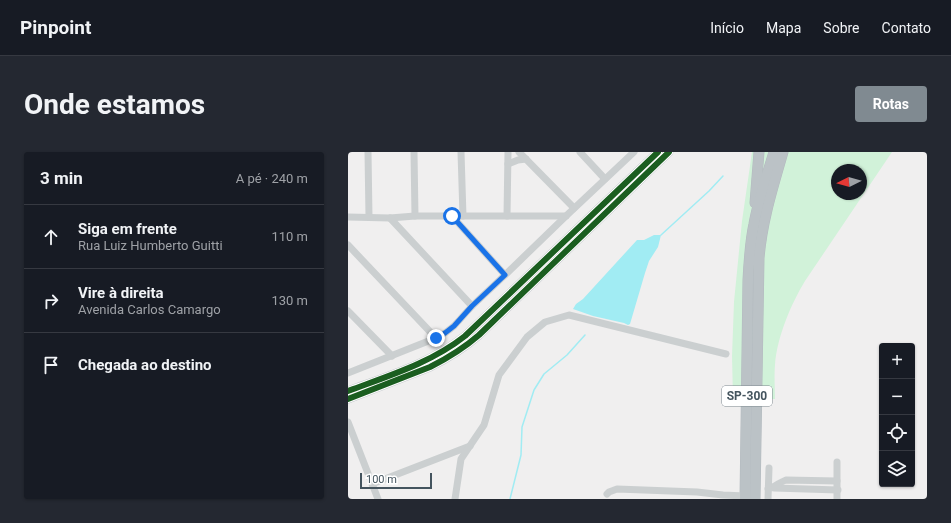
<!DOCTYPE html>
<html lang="pt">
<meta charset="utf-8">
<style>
body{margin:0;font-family:Roboto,sans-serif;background:#242831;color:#f1f3f6}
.controls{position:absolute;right:12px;bottom:12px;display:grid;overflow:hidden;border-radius:4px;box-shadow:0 1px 3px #0004}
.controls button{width:36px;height:36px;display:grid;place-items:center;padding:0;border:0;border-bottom:1px solid #363941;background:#171b24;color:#f1f3f6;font:20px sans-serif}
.compass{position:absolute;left:483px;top:12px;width:36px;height:36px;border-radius:50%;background:#171b24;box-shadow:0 1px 3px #0004;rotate:265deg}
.scale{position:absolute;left:12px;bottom:10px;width:72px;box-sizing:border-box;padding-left:4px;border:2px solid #44545e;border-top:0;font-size:11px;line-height:14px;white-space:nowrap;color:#44545e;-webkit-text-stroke:3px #fff;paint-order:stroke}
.stop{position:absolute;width:12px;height:12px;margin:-9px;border:3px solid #1a73e8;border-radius:50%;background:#fff}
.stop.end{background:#1a73e8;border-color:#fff;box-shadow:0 1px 4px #0008}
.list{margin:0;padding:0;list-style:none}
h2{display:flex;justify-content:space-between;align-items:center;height:52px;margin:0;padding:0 16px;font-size:17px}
h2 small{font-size:13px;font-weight:400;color:#9ea1a6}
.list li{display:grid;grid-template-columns:26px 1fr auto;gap:12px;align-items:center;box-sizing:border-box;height:64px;padding:0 16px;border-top:1px solid #363941}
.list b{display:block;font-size:15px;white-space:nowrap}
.list p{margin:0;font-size:13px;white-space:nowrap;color:#9ea1a6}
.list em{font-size:13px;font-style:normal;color:#9ea1a6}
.icon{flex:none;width:22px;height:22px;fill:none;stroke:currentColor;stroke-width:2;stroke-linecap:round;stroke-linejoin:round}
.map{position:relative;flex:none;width:579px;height:347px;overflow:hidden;border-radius:4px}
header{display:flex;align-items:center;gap:24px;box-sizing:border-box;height:56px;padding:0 20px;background:#171b24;border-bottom:1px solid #363941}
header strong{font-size:19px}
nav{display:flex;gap:22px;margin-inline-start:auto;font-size:14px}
.intro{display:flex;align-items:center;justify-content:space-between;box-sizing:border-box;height:96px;padding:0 24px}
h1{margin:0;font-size:28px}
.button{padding:10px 18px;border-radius:4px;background:#808a91;color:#fff;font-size:14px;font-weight:700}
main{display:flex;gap:24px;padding:0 24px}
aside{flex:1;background:#171b24;border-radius:4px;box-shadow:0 1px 3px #0004}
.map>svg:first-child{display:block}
.green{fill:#d1f2d9;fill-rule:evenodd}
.water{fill:#a1ecf3}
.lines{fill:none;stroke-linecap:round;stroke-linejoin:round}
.stream{stroke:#a1ecf3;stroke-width:1.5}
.highway-casing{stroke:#b3babf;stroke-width:11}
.minor{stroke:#cbcfd0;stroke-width:7}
.major{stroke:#c6cace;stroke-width:9}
.highway{stroke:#bbc2c6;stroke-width:10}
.cycleway-casing{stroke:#fff;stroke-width:8}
.cycleway{stroke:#1b5e20;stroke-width:6}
.route{stroke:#1a73e8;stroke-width:5}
.labels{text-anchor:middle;stroke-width:4;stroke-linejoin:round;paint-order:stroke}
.shield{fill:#fff;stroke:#7c878e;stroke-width:1}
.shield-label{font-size:12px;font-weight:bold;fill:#44545e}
</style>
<header>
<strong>Pinpoint</strong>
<nav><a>Início</a><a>Mapa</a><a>Sobre</a><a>Contato</a></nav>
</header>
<div class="intro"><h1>Onde estamos</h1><a class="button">Rotas</a></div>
<main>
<aside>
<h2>3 min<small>A pé · 240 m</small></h2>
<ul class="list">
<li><svg class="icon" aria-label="ahead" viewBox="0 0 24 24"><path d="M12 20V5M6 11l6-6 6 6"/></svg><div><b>Siga em frente</b><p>Rua Luiz Humberto Guitti</p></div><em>110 m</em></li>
<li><svg class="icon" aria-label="right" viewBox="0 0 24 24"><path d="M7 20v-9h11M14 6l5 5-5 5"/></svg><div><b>Vire à direita</b><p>Avenida Carlos Camargo</p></div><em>130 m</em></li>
<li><svg class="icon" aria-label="arrive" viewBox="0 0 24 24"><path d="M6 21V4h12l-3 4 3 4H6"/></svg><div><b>Chegada ao destino</b></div></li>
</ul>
</aside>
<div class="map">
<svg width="579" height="347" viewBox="0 0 579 347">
<rect width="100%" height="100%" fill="#f0efef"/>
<path class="green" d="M404 0H544L457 129C443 152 429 185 427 213 426 224 427 236 427 247H385L384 204 386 150 394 69ZM489 18H513V42H489Z"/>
<path class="water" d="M306 83H313L310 95 301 109 297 121 282 172 280 173 276 171 245 164 225 157 228 152 235 147 289 88H296Z"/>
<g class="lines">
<g class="stream">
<path d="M313 83 361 39 375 24"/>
<path d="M162 347 173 303 174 275 186 238 196 222 219 203 237 183"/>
</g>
<defs>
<g id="highway">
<path d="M407 51 411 0"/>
<path d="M397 347 400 128C401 109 402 90 406 72 410 48 419 24 426 0"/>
<path d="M407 347 411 106C414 69 425 35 435 0"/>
</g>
</defs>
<use href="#highway" class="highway-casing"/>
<g class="minor">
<path d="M20 0 21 65"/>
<path d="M66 0 67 64"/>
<path d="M113 0 115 64"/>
<path d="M171 0 226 56"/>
<path d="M232 0 257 27"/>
<path d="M160 12 170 8 178 7"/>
<path d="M104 64 157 123"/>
<path d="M159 64 160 0"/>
<path d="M0 65 42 66 67 64H218"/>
<path d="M42 66 124 154"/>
<path d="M0 93 88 186"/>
<path d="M0 159 44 204"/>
<path d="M0 221 88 186 97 181 106 174 124 154 157 123 218 64 286 0"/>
<path d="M0 270 30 347"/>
<path d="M489 310V347"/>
<path d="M24 332 122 294"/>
<path d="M426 336 490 338"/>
<path d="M420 337C427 335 432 330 438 328L489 329"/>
<path d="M259 342 261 340 269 337 349 340 375 343 397 344"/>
<path d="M107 347 113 307 136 273 151 223 179 185 197 170 221 163 378 202"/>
<path d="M420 347 421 316"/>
</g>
<g class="major">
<path d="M0 239C40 224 83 211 117 184L310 0"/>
<path d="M0 247 82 215C100 206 116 196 131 183L321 0"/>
</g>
<use href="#highway" class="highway"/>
<defs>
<g id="cycleway">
<path d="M0 239C40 224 83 211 117 184L310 0"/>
<path d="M0 247 82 215C100 206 116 196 131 183L321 0"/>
</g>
</defs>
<use href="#cycleway" class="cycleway-casing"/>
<use href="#cycleway" class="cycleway"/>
</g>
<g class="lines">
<path class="route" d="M88 186 97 181 106 174 124 154 157 123 104 64"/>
</g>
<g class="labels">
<rect class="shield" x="374" y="234" width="50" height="20" rx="3"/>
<g class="shield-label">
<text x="399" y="248">SP-300</text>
</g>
</g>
</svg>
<div class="controls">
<button>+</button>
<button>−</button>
<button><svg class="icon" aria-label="locate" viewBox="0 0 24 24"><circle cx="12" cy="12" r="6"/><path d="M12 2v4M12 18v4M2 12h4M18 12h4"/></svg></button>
<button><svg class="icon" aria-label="layers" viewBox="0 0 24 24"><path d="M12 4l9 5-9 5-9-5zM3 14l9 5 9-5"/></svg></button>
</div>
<svg class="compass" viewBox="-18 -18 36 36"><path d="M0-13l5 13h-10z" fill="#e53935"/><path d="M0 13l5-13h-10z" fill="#9ea1a6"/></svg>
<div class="scale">100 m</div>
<div class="stop" style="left:104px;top:64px"></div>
<div class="stop end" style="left:88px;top:186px"></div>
</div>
</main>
